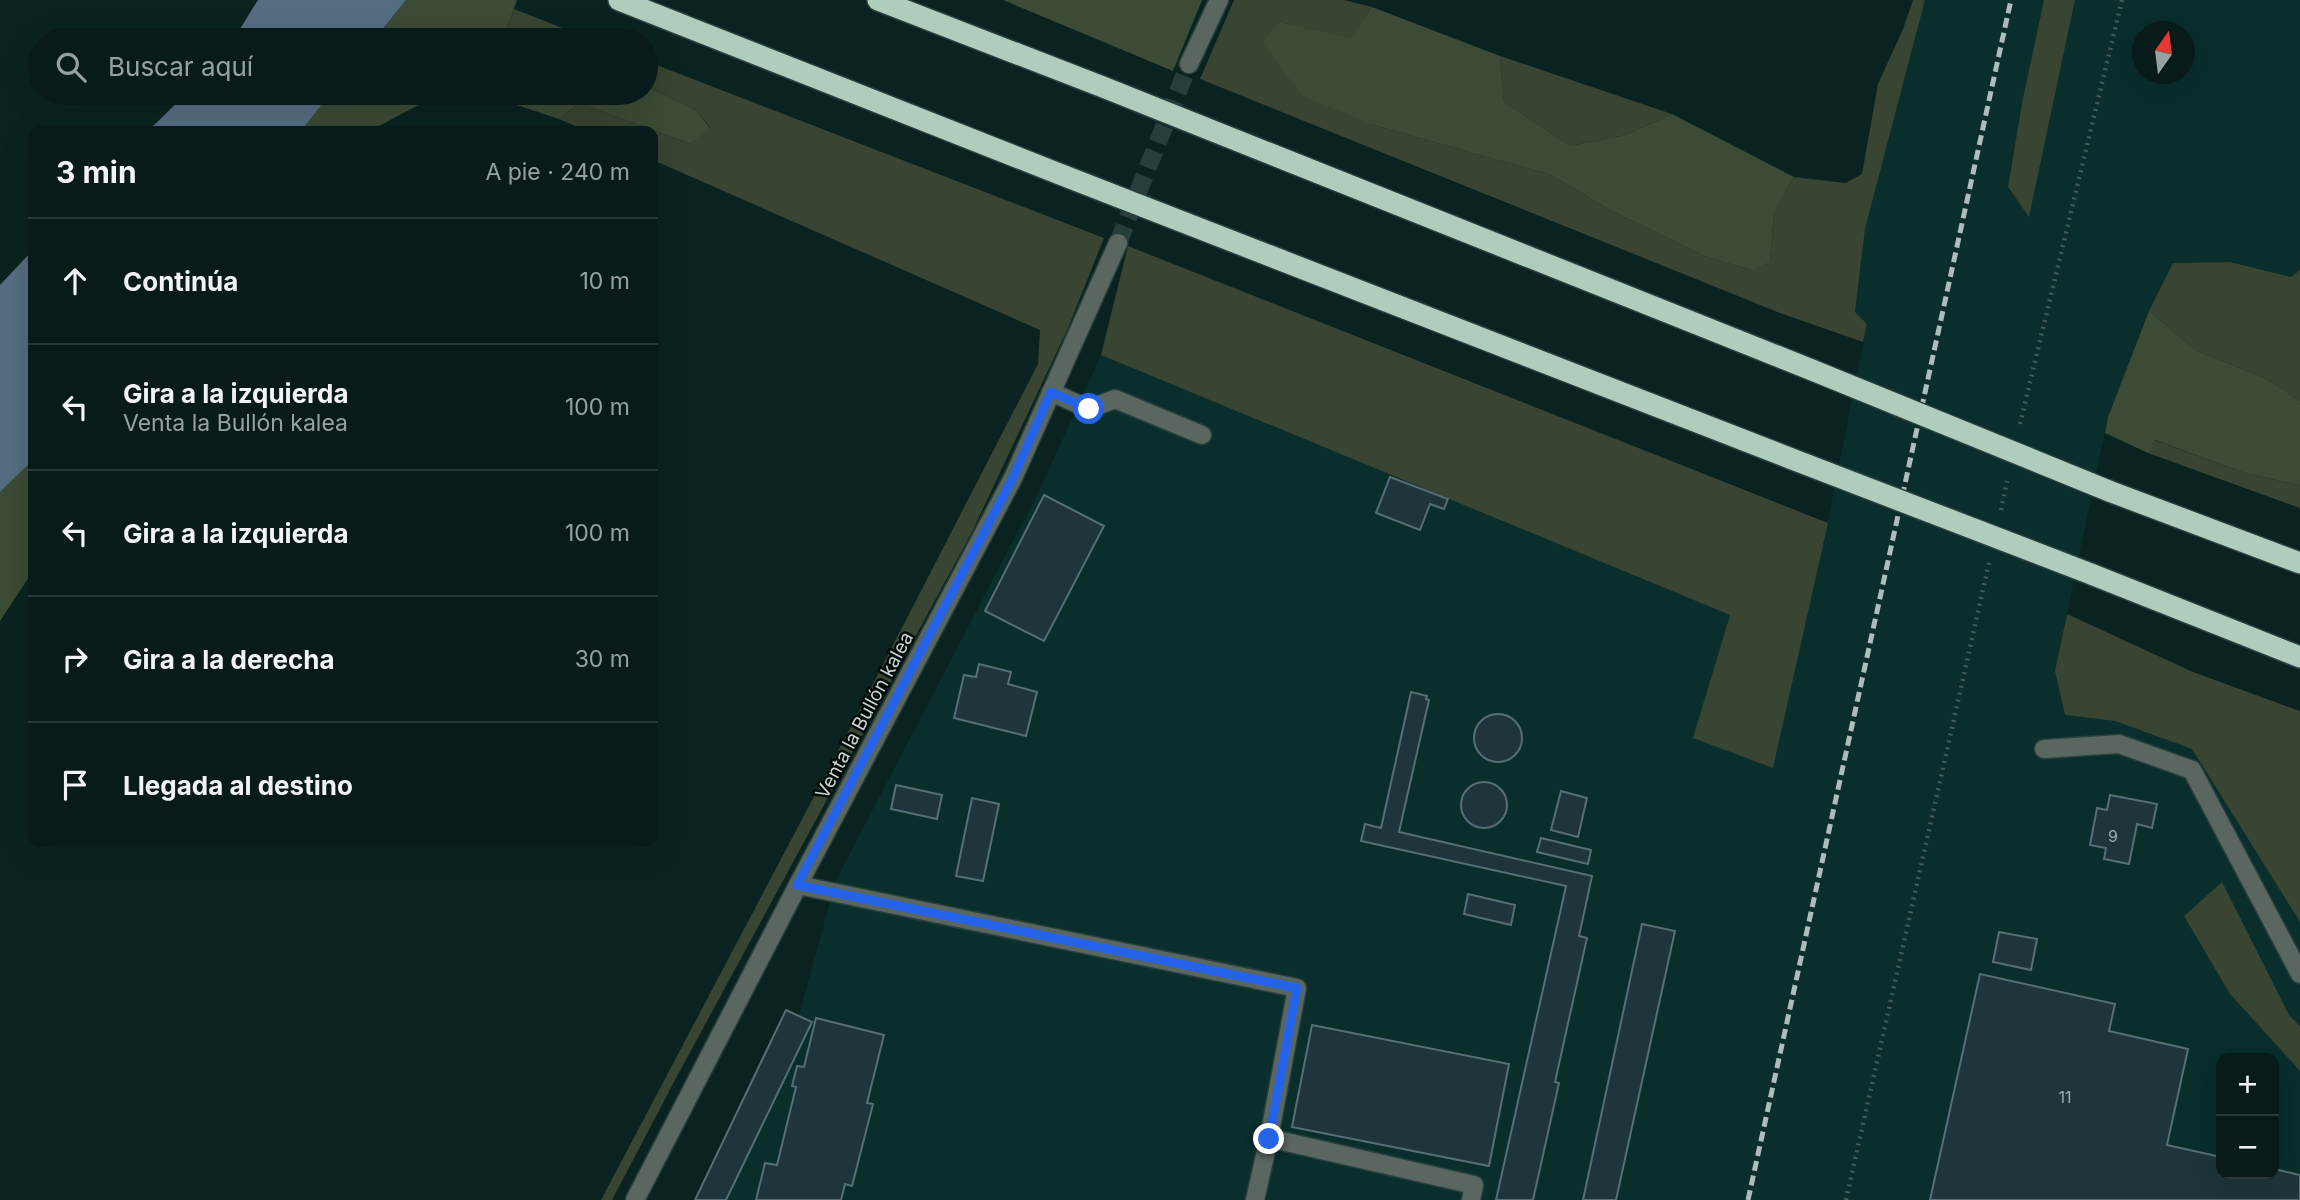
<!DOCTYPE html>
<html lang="es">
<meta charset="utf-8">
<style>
body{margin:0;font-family:Inter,sans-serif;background:#112322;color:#f1f3f6}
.controls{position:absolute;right:21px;bottom:21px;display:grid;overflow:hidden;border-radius:14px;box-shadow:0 7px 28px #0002}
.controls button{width:63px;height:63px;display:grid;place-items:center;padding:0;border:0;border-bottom:2px solid #293838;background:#081a19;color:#f1f3f6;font:35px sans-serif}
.compass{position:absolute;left:2132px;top:21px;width:63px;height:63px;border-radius:50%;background:#081a19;box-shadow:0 7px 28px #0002;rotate:14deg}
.stop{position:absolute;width:21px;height:21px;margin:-16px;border:5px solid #2563eb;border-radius:50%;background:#fff}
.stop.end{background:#2563eb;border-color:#fff;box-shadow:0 2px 7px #0008}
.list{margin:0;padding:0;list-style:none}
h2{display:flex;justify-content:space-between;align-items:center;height:91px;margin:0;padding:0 28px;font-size:30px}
h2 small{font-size:23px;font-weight:400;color:#98a1a2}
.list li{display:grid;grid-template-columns:46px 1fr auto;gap:21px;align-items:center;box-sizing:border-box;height:126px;padding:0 28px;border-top:2px solid #293838}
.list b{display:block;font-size:26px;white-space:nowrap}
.list p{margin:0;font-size:23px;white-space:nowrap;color:#98a1a2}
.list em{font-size:23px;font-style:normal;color:#98a1a2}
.icon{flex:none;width:38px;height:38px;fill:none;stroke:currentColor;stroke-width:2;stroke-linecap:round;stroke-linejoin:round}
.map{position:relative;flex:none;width:2300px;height:1200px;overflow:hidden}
.search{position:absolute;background:#081a19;box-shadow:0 7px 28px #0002;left:28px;top:28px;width:630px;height:77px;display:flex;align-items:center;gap:18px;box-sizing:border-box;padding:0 24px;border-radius:38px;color:#98a1a2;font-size:26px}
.panel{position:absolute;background:#081a19;box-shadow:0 7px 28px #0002;left:28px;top:126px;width:630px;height:721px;border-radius:14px}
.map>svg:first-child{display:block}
.built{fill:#092e2c;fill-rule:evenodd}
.green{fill:#374532}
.forest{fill:#3b4b35}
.water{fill:#556d80}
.building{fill:#1e353b;stroke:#566e75;stroke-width:2}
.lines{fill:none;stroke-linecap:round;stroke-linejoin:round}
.minor-tunnel{stroke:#263e3c;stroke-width:18;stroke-dasharray:18 9;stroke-linecap:butt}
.minor-casing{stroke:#283f3d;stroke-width:21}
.highway-casing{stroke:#283f3d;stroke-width:24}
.path{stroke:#455a58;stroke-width:4.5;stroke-dasharray:2 5;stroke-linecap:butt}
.minor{stroke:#5a6760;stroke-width:18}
.highway{stroke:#aecdbd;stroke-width:21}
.rail{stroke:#aebdbb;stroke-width:5;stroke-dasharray:10 5;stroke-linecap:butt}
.highway-bridge-casing{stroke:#283f3d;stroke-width:24;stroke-linecap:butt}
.highway-bridge{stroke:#aecdbd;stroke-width:21}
.route{stroke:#2563eb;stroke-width:9}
.labels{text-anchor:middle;stroke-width:5;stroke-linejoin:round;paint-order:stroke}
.number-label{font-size:16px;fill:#9dadad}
.street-label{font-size:19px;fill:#c7d5d3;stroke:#030a0a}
</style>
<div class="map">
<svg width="2300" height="1200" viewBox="0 0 2300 1200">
<rect width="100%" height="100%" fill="#0a2321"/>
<path class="built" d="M1925 0H2044L2022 103 2008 187 2029 216 2075 0H2300V270L2291 277 2230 262 2173 263 2149 311 2108 417 2055 671 2065 715 2115 721 2192 749 2300 922V1026L2289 1015 2230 994 2300 1071V1200H695L786 1010 799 1015 836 880 1039 491 1101 355 1730 615 1694 737 1824 541 1867 324 1855 312 1865 229ZM2142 32H2184V74H2142ZM2221 1058H2274V1174H2221Z"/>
<g class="green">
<path d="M1234 0H1344L1372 7 1350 39 1280 22 1374 125 1551 175 1612 211 1707 257 1754 271 1770 262 1774 211 1794 177 1846 183 1862 174 1878 84 1903 29 1913 0H1925L1865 229 1855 312 1867 324 1863 342 1780 313 1200 79Z"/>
<path d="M2044 0H2075L2029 217 2008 187 2022 103Z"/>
<path d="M514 9 593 40H503Z"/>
<path d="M1500 56 1672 114 1626 135 1570 146 1504 102Z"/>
<path d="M646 61 1104 238 1068 328 972 532 675 1080 612 1200H601L857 715 1038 364 1040 330 653 160V131H587L559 119 579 103 691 144 710 127 696 110 646 86Z"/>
<path d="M1128 246 1828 523 1773 768 1693 738 1730 615 1101 355Z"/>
<path d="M2230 262 2291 277 2300 270V401L2267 379 2197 351 2149 311 2173 263Z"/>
<path d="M2154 440 2245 473 2300 485V508L2148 453Z"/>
<path d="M2067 614 2193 672 2300 711V922L2192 749 2115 721 2065 715 2055 671Z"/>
<path d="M2222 882 2289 1015 2300 1026V1071L2230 994 2184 916Z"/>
</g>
<g class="forest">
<path d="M406 0H517L503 40H374Z"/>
<path d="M1003 0H1202L1173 71Z"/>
<path d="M1372 7 1500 56 1504 102 1570 146 1626 135 1672 114 1794 177 1774 212 1770 262 1754 271 1707 257 1612 211 1551 175 1374 125 1302 96 1262 42 1280 22 1350 38Z"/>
<path d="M646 86 696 110 710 128 691 144 579 103 559 119 499 99 441 93 377 127 373 131H301L331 93H646Z"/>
<path d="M2149 311 2197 351 2267 379 2300 401V485L2245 473 2155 440 2148 453 2105 433 2108 417Z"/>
<path d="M33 460V571L0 621V492Z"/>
</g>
<g class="water">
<path d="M258 0H406L374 40H233Z"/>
<path d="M187 93H331L301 131H148Z"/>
<path d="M33 250V460L0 492V285Z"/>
</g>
<g class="building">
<path d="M1390 477 1448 499 1444 509 1430 504 1420 530 1376 513Z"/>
<path d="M1044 495 1104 526 1044 641 985 611Z"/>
<path d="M979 664 1011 672 1008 684 1037 692 1026 736 954 718 964 675 976 677Z"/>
<path d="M1411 692 1427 696 1426 699 1429 700 1399 832 1592 876 1579 936 1587 938 1555 1082 1559 1083 1533 1200H1496L1566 886 1361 841 1365 824 1381 828Z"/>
<circle cx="1498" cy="738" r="24"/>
<circle cx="1484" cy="805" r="23"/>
<path d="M896 785 942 795 937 819 891 809Z"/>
<path d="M1561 791 1587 798 1578 837 1551 830Z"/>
<path d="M2110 795 2157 804 2152 828 2137 824 2129 864 2104 859 2106 848 2090 845 2097 808 2107 810Z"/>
<path d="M972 798 999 804 983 881 956 876Z"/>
<path d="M1541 838 1591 850 1588 864 1537 852Z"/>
<path d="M1468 894 1515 905 1511 925 1464 914Z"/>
<path d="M1642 924 1675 931 1616 1200H1583Z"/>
<path d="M1999 932 2037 939 2031 970 1993 962Z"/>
<path d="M1980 974 2115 1004 2109 1031 2188 1049 2167 1145 2221 1157V1174H2274V1169L2300 1175V1200H1930Z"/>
<path d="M786 1010 812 1022 726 1200H695Z"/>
<path d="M816 1018 884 1035 867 1103 873 1104 852 1186 845 1184 841 1200H756L765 1163 777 1165 796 1087 792 1086 797 1066 804 1067Z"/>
<path d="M1312 1025 1509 1064 1489 1166 1292 1127Z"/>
</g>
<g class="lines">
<path class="minor-tunnel" d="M1118 243 1189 64"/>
<defs>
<g id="minor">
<path d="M1189 64 1219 0"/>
<path d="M1051 392 1089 409 1115 399 1202 435"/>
<path d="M2044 749 2119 744 2192 770 2300 974"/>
<path d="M798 885 1297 988 1269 1138 1255 1200"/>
<path d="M1269 1138 1474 1185 1471 1200"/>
<path d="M635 1200 798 885 1013 478 1118 243"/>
</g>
<g id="highway">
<path d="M619 0 1057 173 1792 459"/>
<path d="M878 0 1103 87 1812 370"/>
<path d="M2109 491 2300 563"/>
<path d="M2091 574 2300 657"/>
</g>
</defs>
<use href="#minor" class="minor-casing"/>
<use href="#highway" class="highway-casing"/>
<g class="path">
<path d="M2020 424 2122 0"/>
<path d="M2001 510 2007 481"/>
<path d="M1846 1200 1989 563"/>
</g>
<use href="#minor" class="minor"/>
<use href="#highway" class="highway"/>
<path class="rail" d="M1748 1200 2011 0"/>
<defs>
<g id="highway-bridge">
<path d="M1812 370 2109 491"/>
<path d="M1792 459 2091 574"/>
</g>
</defs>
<use href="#highway-bridge" class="highway-bridge-casing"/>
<use href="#highway-bridge" class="highway-bridge"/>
</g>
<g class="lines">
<path class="route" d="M1089 409 1051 392 1013 478 797 885 1297 988 1269 1139"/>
</g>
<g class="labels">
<g class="number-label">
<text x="2113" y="842">9</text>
<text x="2065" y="1103">11</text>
</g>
<g class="street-label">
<text transform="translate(864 715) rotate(-62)" y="7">Venta la Bullón kalea</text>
</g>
</g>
</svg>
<div class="controls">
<button>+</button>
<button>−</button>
</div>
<svg class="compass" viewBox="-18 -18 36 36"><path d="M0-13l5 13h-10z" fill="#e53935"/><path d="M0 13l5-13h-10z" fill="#98a1a2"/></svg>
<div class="stop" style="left:1089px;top:409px"></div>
<div class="stop end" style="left:1269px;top:1139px"></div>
<div class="search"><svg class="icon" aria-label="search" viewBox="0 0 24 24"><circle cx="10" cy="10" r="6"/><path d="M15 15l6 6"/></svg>Buscar aquí</div>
<section class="panel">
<h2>3 min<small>A pie · 240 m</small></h2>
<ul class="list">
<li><svg class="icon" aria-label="ahead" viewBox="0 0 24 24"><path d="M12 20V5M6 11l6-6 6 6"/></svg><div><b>Continúa</b></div><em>10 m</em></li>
<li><svg class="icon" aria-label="left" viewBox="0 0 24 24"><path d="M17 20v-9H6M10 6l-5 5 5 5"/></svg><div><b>Gira a la izquierda</b><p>Venta la Bullón kalea</p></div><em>100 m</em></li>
<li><svg class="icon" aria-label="left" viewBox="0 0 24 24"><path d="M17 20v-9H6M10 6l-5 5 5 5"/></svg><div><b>Gira a la izquierda</b></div><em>100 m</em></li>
<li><svg class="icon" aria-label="right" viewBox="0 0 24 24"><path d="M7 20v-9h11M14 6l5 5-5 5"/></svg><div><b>Gira a la derecha</b></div><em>30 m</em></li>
<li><svg class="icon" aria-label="arrive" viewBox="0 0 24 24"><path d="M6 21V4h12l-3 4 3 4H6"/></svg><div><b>Llegada al destino</b></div></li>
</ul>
</section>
</div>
